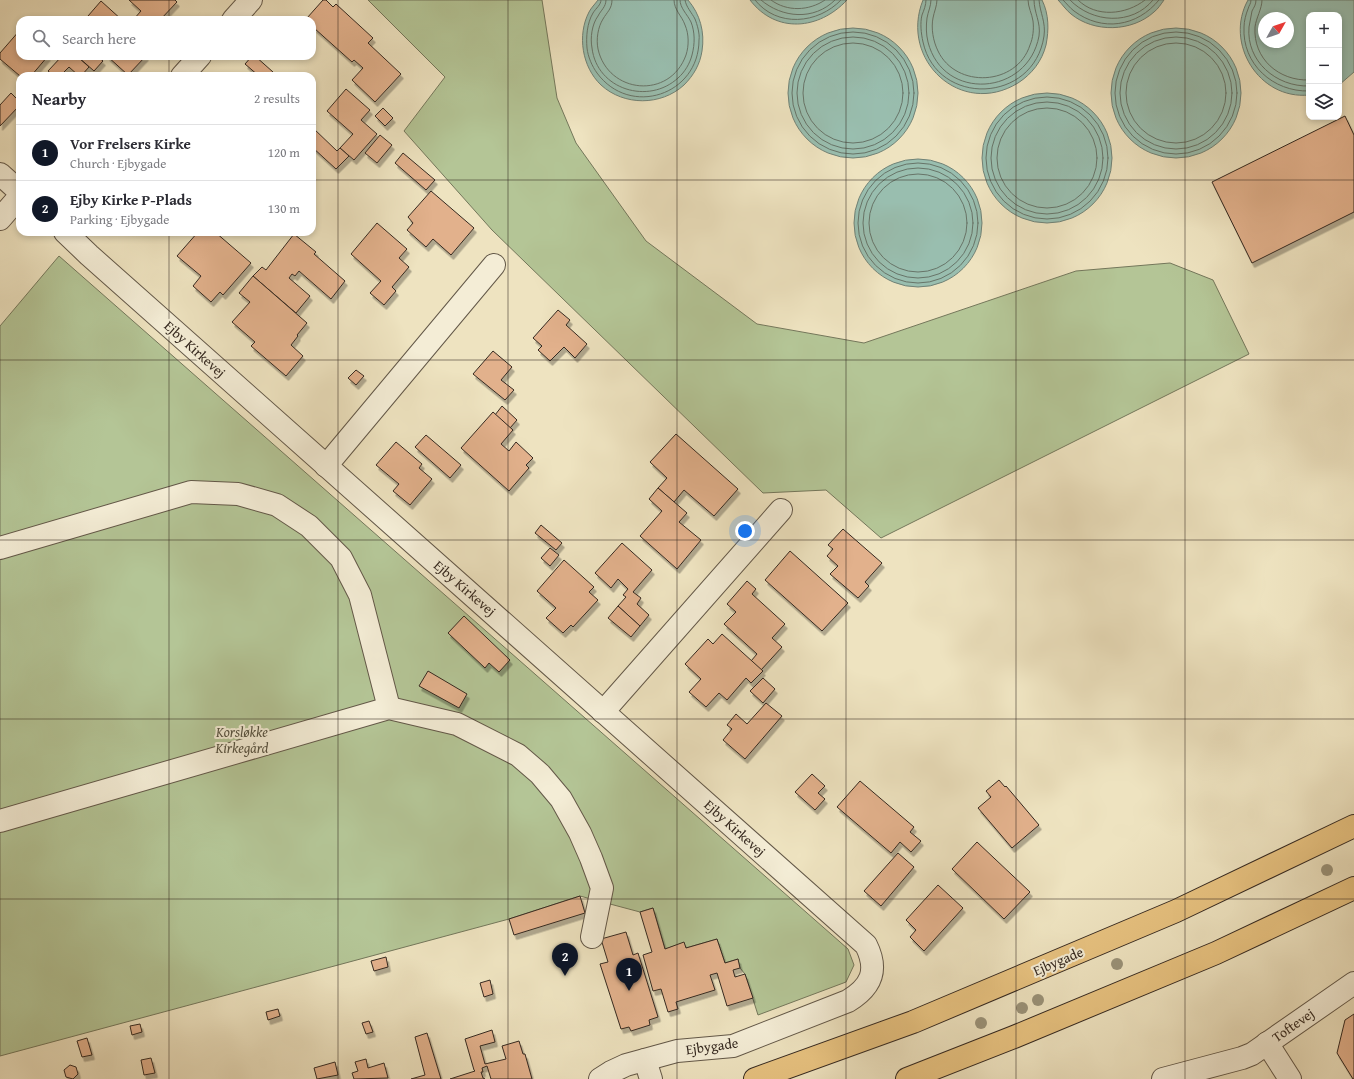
<!DOCTYPE html>
<meta charset="utf-8">
<style>
body{margin:0;font-family:"Gentium Book Plus",serif;background:#f7f7f7;color:#2b2b33}
.controls{position:absolute;right:12px;top:12px;display:grid;overflow:hidden;border-radius:8px;box-shadow:0 2px 6px #0003}
.controls button{width:36px;height:36px;display:grid;place-items:center;padding:0;border:0;border-bottom:1px solid #e1e1e2;background:#fff;color:#2b2b33;font:20px sans-serif}
.compass{position:absolute;left:1258px;top:12px;width:36px;height:36px;border-radius:50%;background:#fff;box-shadow:0 2px 6px #0003;rotate:50deg}
.you{position:absolute;left:745px;top:531px;width:14px;height:14px;margin:-10px;border:3px solid #fff;border-radius:50%;background:#1a73e8;box-shadow:0 0 0 6px #1a73e833}
.badge{display:grid;place-items:center;width:26px;height:26px;border-radius:50%;background:#111827;color:#fff;font-size:13px;font-weight:700}
.pin{position:absolute;translate:-50% -33px;filter:drop-shadow(0 1px 2px #0008)}
.pin::after{content:'';position:absolute;top:21px;width:14px;height:12px;background:inherit;clip-path:polygon(0 0,100% 0,50% 100%)}
.list{margin:0;padding:0;list-style:none}
h2{display:flex;justify-content:space-between;align-items:center;height:52px;margin:0;padding:0 16px;font-size:17px}
h2 small{font-size:13px;font-weight:400;color:#7c7c81}
.list li{display:grid;grid-template-columns:26px 1fr auto;gap:12px;align-items:center;box-sizing:border-box;height:56px;padding:0 16px;border-top:1px solid #e1e1e2}
.list b{display:block;font-size:15px;white-space:nowrap}
.list p{margin:0;font-size:13px;white-space:nowrap;color:#7c7c81}
.list em{font-size:13px;font-style:normal;color:#7c7c81}
.icon{flex:none;width:22px;height:22px;fill:none;stroke:currentColor;stroke-width:2;stroke-linecap:round;stroke-linejoin:round}
.map{position:relative;flex:none;width:1354px;height:1079px;overflow:hidden}
.search{position:absolute;background:#fff;box-shadow:0 2px 6px #0003;left:16px;top:16px;width:300px;height:44px;display:flex;align-items:center;gap:10px;box-sizing:border-box;padding:0 14px;border-radius:12px;color:#7c7c81;font-size:15px}
.panel{position:absolute;background:#fff;box-shadow:0 2px 6px #0003;left:16px;top:72px;width:300px;height:164px;border-radius:12px}
.map>svg:first-child{display:block}
.green{fill:#b4c596;stroke:#74775b}
.water{fill:#99beaf;stroke:#718276;fill-rule:evenodd}
.lines{fill:none;stroke-linecap:round;stroke-linejoin:round}
.shore{stroke:#677468;stroke-width:1}
.building{fill:#e2b18c;stroke:#352920;filter:url(#shadow)}
.minor-casing{stroke:#635848;stroke-width:24}
.major-casing{stroke:#352920;stroke-width:24}
.minor{stroke:#f4edd6;stroke-width:22}
.major{stroke:#e7c280;stroke-width:22}
.tree{fill:#9a9278}
.grid{fill:none;stroke:#352920;stroke-width:1;stroke-opacity:0.55}
.labels{text-anchor:middle;stroke-width:4;stroke-linejoin:round;paint-order:stroke}
.street-label{font-size:14px;fill:#352920;stroke:#f4edd6}
.park-label{font-size:14px;font-style:italic;fill:#55503e;stroke:#f4edd6}
</style>
<div class="map">
<svg width="1354" height="1079" viewBox="0 0 1354 1079">
<defs>
<filter id="shadow"><feDropShadow dx="2.5" dy="4.5" stdDeviation="0" flood-color="#0004"/></filter>
</defs>
<rect width="100%" height="100%" fill="#eee3c0"/>
<filter id="stains"><feTurbulence type="fractalNoise" baseFrequency=".005" numOctaves="4"/><feColorMatrix values="0 0 0 0 .2 0 0 0 0 .09 0 0 0 0 .02 0 0 0 .5 -.17"/></filter>
<radialGradient id="worn" r=".72"><stop offset=".6" stop-color="#630" stop-opacity="0"/><stop offset="1" stop-color="#630" stop-opacity=".3"/></radialGradient>
<g class="green">
<path d="M368 0H542L557 98 576 143 646 241 757 324 864 343 1076 271 1170 263 1213 280 1249 354 881 538 826 490 763 493 492 230 404 131 445 77Z"/>
<path d="M59 256 848 949 854 965 846 982 758 1015 745 974 740 968 738 959 725 963 717 939 686 948 684 943 665 949 653 908 640 912 580 896 509 919 0 1056V326Z"/>
</g>
<g class="water">
<path d="M598 0H688C700 14 705 32 702 51 700 64 694 75 684 85 661 106 624 106 601 85 582 67 577 35 589 12 591 8 595 4 598 0Z"/>
<path d="M750 0H847C819 30 776 34 750 0Z"/>
<path d="M923 0H1042C1049 14 1049 30 1046 45 1042 61 1032 74 1018 83 961 118 899 60 923 0Z"/>
<path d="M1058 0H1164C1161 4 1158 9 1154 12 1132 32 1094 33 1071 14 1066 10 1062 4 1058 0Z"/>
<path d="M1248 0H1354V72L1339 85V15H1309V95C1259 100 1224 43 1248 0ZM1264 18H1288V42H1264Z"/>
<circle cx="853" cy="93" r="65"/>
<circle cx="1176" cy="93" r="65"/>
<circle cx="1047" cy="158" r="65"/>
<circle cx="918" cy="223" r="64"/>
</g>
<g class="lines">
<g class="shore">
<path d="M601 0C601 5 596 8 593 13 587 23 586 37 587 48 588 57 592 66 597 73 630 118 699 95 699 40 700 34 697 24 695 19 692 13 686 7 685 0"/>
<path d="M606 0C606 7 601 10 598 16 592 24 590 38 592 48 597 90 649 105 678 78 685 72 690 63 692 55 695 44 695 32 691 22 687 14 680 8 680 0"/>
<path d="M612 0C612 9 607 12 603 19 598 27 596 39 598 49 608 94 670 100 686 55 689 46 689 34 685 25 682 16 674 10 674 0"/>
<path d="M755 0C777 28 818 24 841 0"/>
<path d="M761 0C782 18 814 21 835 0"/>
<path d="M771 0C787 12 809 11 825 0"/>
<path d="M926 0C926 5 924 10 922 15 920 23 921 33 923 42 937 107 1034 104 1044 36 1046 22 1040 13 1039 0"/>
<path d="M931 0C931 6 928 12 927 18 926 26 926 34 928 42 943 102 1028 96 1039 36 1041 22 1034 13 1034 0"/>
<path d="M937 0C937 6 934 12 933 18 931 28 933 41 938 51 956 89 1017 86 1030 45 1033 38 1034 29 1033 21 1032 14 1028 7 1028 0"/>
<path d="M1063 0C1067 4 1070 8 1074 11 1102 32 1137 27 1159 0"/>
<path d="M1070 0C1092 23 1132 26 1153 0"/>
<path d="M1078 0C1096 18 1126 15 1145 0"/>
<path d="M1251 0C1251 4 1249 5 1248 9 1246 14 1244 21 1244 27 1242 64 1273 92 1309 91"/>
<path d="M1256 0C1256 5 1254 7 1252 11 1251 16 1250 22 1249 27 1246 61 1276 87 1309 86"/>
<path d="M1262 0C1262 9 1256 18 1255 27 1253 59 1279 81 1309 80"/>
<circle cx="853" cy="93" r="61"/>
<circle cx="1176" cy="93" r="61"/>
<circle cx="853" cy="93" r="56"/>
<circle cx="1176" cy="93" r="56"/>
<circle cx="853" cy="93" r="50"/>
<circle cx="1176" cy="93" r="50"/>
<circle cx="1047" cy="158" r="61"/>
<circle cx="1047" cy="158" r="56"/>
<circle cx="1047" cy="158" r="50"/>
<circle cx="918" cy="223" r="60"/>
<circle cx="918" cy="223" r="55"/>
<circle cx="918" cy="223" r="49"/>
</g>
</g>
<g class="building">
<path d="M129 0H175L177 2 160 20H133L141 11Z"/>
<path d="M323 0H326L333 7 336 4 373 38 368 43 401 74 375 102 352 80 363 68 354 60 352 62 314 28 315 26 312 23V20H309L307 18Z"/>
<path d="M101 1 122 20H92L88 16Z"/>
<path d="M20 30V56H48L31 76H20L0 59V53Z"/>
<path d="M62 56H77L89 67 81 76H79L69 67 60 76H54L48 71Z"/>
<path d="M77 56H97L103 61 94 71Z"/>
<path d="M107 56H146L128 75Z"/>
<path d="M252 56H255L273 72 270 76H259L245 64Z"/>
<path d="M346 89 370 110 361 120 377 134 354 160 340 148 353 134 327 111Z"/>
<path d="M11 93 20 102V105L0 126V105Z"/>
<path d="M383 108 393 118 385 126 375 116Z"/>
<path d="M1345 116 1354 135V212L1252 263 1212 182Z"/>
<path d="M313 128 337 151 340 148 349 156 336 169 312 147Z"/>
<path d="M380 135 392 145 377 163 365 153Z"/>
<path d="M403 153 435 180 426 190 395 163Z"/>
<path d="M431 191 474 228 451 255 433 239 426 247 407 230 413 223 408 217Z"/>
<path d="M377 223 407 249 399 258 409 267 392 287 396 291 384 305 370 293 381 281 351 254Z"/>
<path d="M198 232H215L251 263 223 295 220 292 211 302 193 286 201 276 177 256Z"/>
<path d="M294 234 316 252 314 254 345 281 331 299 299 271 295 276 292 274 289 278 310 296 296 313 253 276 262 267 266 270Z"/>
<path d="M253 276 307 323 297 335 298 336 291 345 303 356 286 376 251 346 255 342 232 322 250 302 239 293Z"/>
<path d="M558 310 570 320 566 325 587 344 575 358 564 347 550 361 538 350 542 346 533 338Z"/>
<path d="M493 351 512 367 501 380 514 390 505 400 473 374Z"/>
<path d="M356 370 364 376 356 385 348 378Z"/>
<path d="M502 406 517 420 510 428 495 415Z"/>
<path d="M493 412 513 430 501 444 509 451 516 442 533 458 526 465 529 468 509 491 461 448Z"/>
<path d="M676 434 738 489 714 516 684 490 674 502 658 488 667 478 650 462Z"/>
<path d="M426 435 461 465 450 478 415 447Z"/>
<path d="M396 442 422 464 419 468 432 479 410 505 393 491 399 484 376 465Z"/>
<path d="M658 488 687 513 679 522 701 540 677 569 640 536 662 511 649 499Z"/>
<path d="M541 525 562 543 556 550 535 533Z"/>
<path d="M843 529 882 563 865 582 869 586 858 598 830 574 838 566 827 556 833 549 828 545Z"/>
<path d="M622 543 652 570 633 592 641 598 637 604 649 615 640 626 618 606 626 597 623 595 628 589 618 579 611 588 595 573Z"/>
<path d="M550 548 559 555 550 566 541 558Z"/>
<path d="M790 551 848 603 822 631 765 580Z"/>
<path d="M564 560 594 587 589 592 598 600 573 627 571 625 563 633 546 618 556 608 537 591Z"/>
<path d="M747 581 756 589 752 594 785 624 772 638 782 647 761 670 751 661 757 654 724 624 736 612 727 604Z"/>
<path d="M618 606 640 626 631 637 608 618Z"/>
<path d="M464 616 510 660 499 672 489 663 485 668 448 633Z"/>
<path d="M722 634 763 671 751 683 746 678 727 700 719 693 706 707 689 692 701 679 685 664 708 639 713 644Z"/>
<path d="M428 671 467 694 459 708 419 686Z"/>
<path d="M763 678 775 689 763 703 750 691Z"/>
<path d="M766 703 782 716 745 759 723 740 732 729 727 725 736 714 747 724Z"/>
<path d="M812 774 825 786 818 793 825 799 815 810 795 792Z"/>
<path d="M999 780 1005 787 1006 786 1039 825 1012 848 978 808 991 797 986 791Z"/>
<path d="M860 781 914 827 910 832 921 841 911 852 900 842 891 853 837 807Z"/>
<path d="M977 842 1030 892 1004 919 952 869Z"/>
<path d="M898 853 914 867 881 906 864 891Z"/>
<path d="M938 885 963 908 924 951 910 937 916 930 906 920Z"/>
<path d="M580 896 585 913 514 935 509 919Z"/>
<path d="M653 908 665 949 684 942 686 948 717 939 725 963 738 959 740 968 733 970 735 977 745 974 753 998 727 1006 717 973 710 975 715 990 676 1002 678 1009 668 1012 661 989 653 991 643 955 652 952 640 912Z"/>
<path d="M626 932 633 955 638 953 658 1017 649 1020 650 1025 631 1031 629 1027 621 1029 600 964 608 962 601 939Z"/>
<path d="M386 957 388 967 374 971 371 961Z"/>
<path d="M490 980 493 994 484 997 480 983Z"/>
<path d="M278 1009 280 1016 268 1020 266 1012Z"/>
<path d="M1354 1014V1079H1353L1337 1053 1345 1020Z"/>
<path d="M369 1021 373 1032 366 1034 362 1023Z"/>
<path d="M140 1024 142 1032 132 1035 130 1026Z"/>
<path d="M492 1030 495 1042 480 1046 485 1064 506 1059 502 1046 519 1041 523 1054H525L532 1079H491L487 1066 482 1068 483 1072H481L483 1078 485 1079H450L475 1071 474 1070 465 1039Z"/>
<path d="M427 1033 441 1079H411L425 1075 415 1037Z"/>
<path d="M87 1038 92 1055 82 1057 77 1041Z"/>
<path d="M151 1058 155 1073 144 1075 141 1060Z"/>
<path d="M366 1059 368 1068 384 1063 388 1078 354 1079 352 1073 358 1071 355 1062Z"/>
<path d="M335 1062 338 1075 317 1079 314 1068Z"/>
<path d="M70 1065 76 1067 78 1074 73 1079 66 1077 64 1070Z"/>
</g>
<g class="lines">
<defs>
<g id="minor">
<path d="M233 20 251 0"/>
<path d="M182 76 200 56"/>
<path d="M0 174 20 192"/>
<path d="M0 219 20 196"/>
<path d="M65 232 89 255 866 945C879 971 871 987 848 1001L733 1046 677 1051 626 1065 611 1072 600 1079"/>
<path d="M326 466 494 265"/>
<path d="M0 548 191 492 238 494 277 505 309 526 341 558 360 595 389 708"/>
<path d="M603 712 781 510"/>
<path d="M0 821 389 708 457 724 518 755 540 774 561 799 580 833 591 858 602 888 592 937"/>
<path d="M1267 1043 1290 1079"/>
<path d="M645 1060 651 1079"/>
<path d="M1163 1079 1242 1058 1252 1054 1354 983"/>
</g>
<g id="major">
<path d="M755 1079 913 1022 1176 911 1354 826"/>
<path d="M907 1079 1014 1037 1216 953 1354 888"/>
</g>
</defs>
<use href="#minor" class="minor-casing"/>
<use href="#major" class="major-casing"/>
<use href="#minor" class="minor"/>
<use href="#major" class="major"/>
</g>
<g class="tree">
<circle cx="1327" cy="870" r="6"/>
<circle cx="1117" cy="964" r="6"/>
<circle cx="1038" cy="1000" r="6"/>
<circle cx="1022" cy="1008" r="6"/>
<circle cx="981" cy="1023" r="6"/>
</g>
<path class="grid" d="M169 0V20M338 0V1079M508 0V1079M677 0V1079M846 0V1079M1016 0V1079M1185 0V1079M169 56V76M0 180H20M312 180H1354M169 232V1079M0 360H1354M0 540H1354M0 719H1354M0 899H1354"/>
<g class="labels">
<g class="street-label">
<text transform="translate(195 349) rotate(42)" y="5">Ejby Kirkevej</text>
<text transform="translate(465 588) rotate(41)" y="5">Ejby Kirkevej</text>
<text transform="translate(735 828) rotate(42)" y="5">Ejby Kirkevej</text>
<text transform="translate(1058 961) rotate(-23)" y="5">Ejbygade</text>
<text transform="translate(1293 1025) rotate(-35)" y="5">Toftevej</text>
<text transform="translate(712 1046) rotate(-8)" y="5">Ejbygade</text>
</g>
<g class="park-label">
<text x="242" y="737">Korsløkke<tspan x="242" dy="16">Kirkegård</tspan></text>
</g>
</g>
<rect width="100%" height="100%" filter="url(#stains)"/>
<rect width="100%" height="100%" fill="url(#worn)"/>
</svg>
<div class="controls">
<button>+</button>
<button>−</button>
<button><svg class="icon" aria-label="layers" viewBox="0 0 24 24"><path d="M12 4l9 5-9 5-9-5zM3 14l9 5 9-5"/></svg></button>
</div>
<svg class="compass" viewBox="-18 -18 36 36"><path d="M0-13l5 13h-10z" fill="#e53935"/><path d="M0 13l5-13h-10z" fill="#7c7c81"/></svg>
<div class="you"></div>
<div class="pin badge" style="left:629px;top:991px">1</div>
<div class="pin badge" style="left:565px;top:976px">2</div>
<div class="search"><svg class="icon" aria-label="search" viewBox="0 0 24 24"><circle cx="10" cy="10" r="6"/><path d="M15 15l6 6"/></svg>Search here</div>
<section class="panel">
<h2>Nearby<small>2 results</small></h2>
<ul class="list">
<li><span class="badge">1</span><div><b>Vor Frelsers Kirke</b><p>Church · Ejbygade</p></div><em>120 m</em></li>
<li><span class="badge">2</span><div><b>Ejby Kirke P-Plads</b><p>Parking · Ejbygade</p></div><em>130 m</em></li>
</ul>
</section>
</div>
